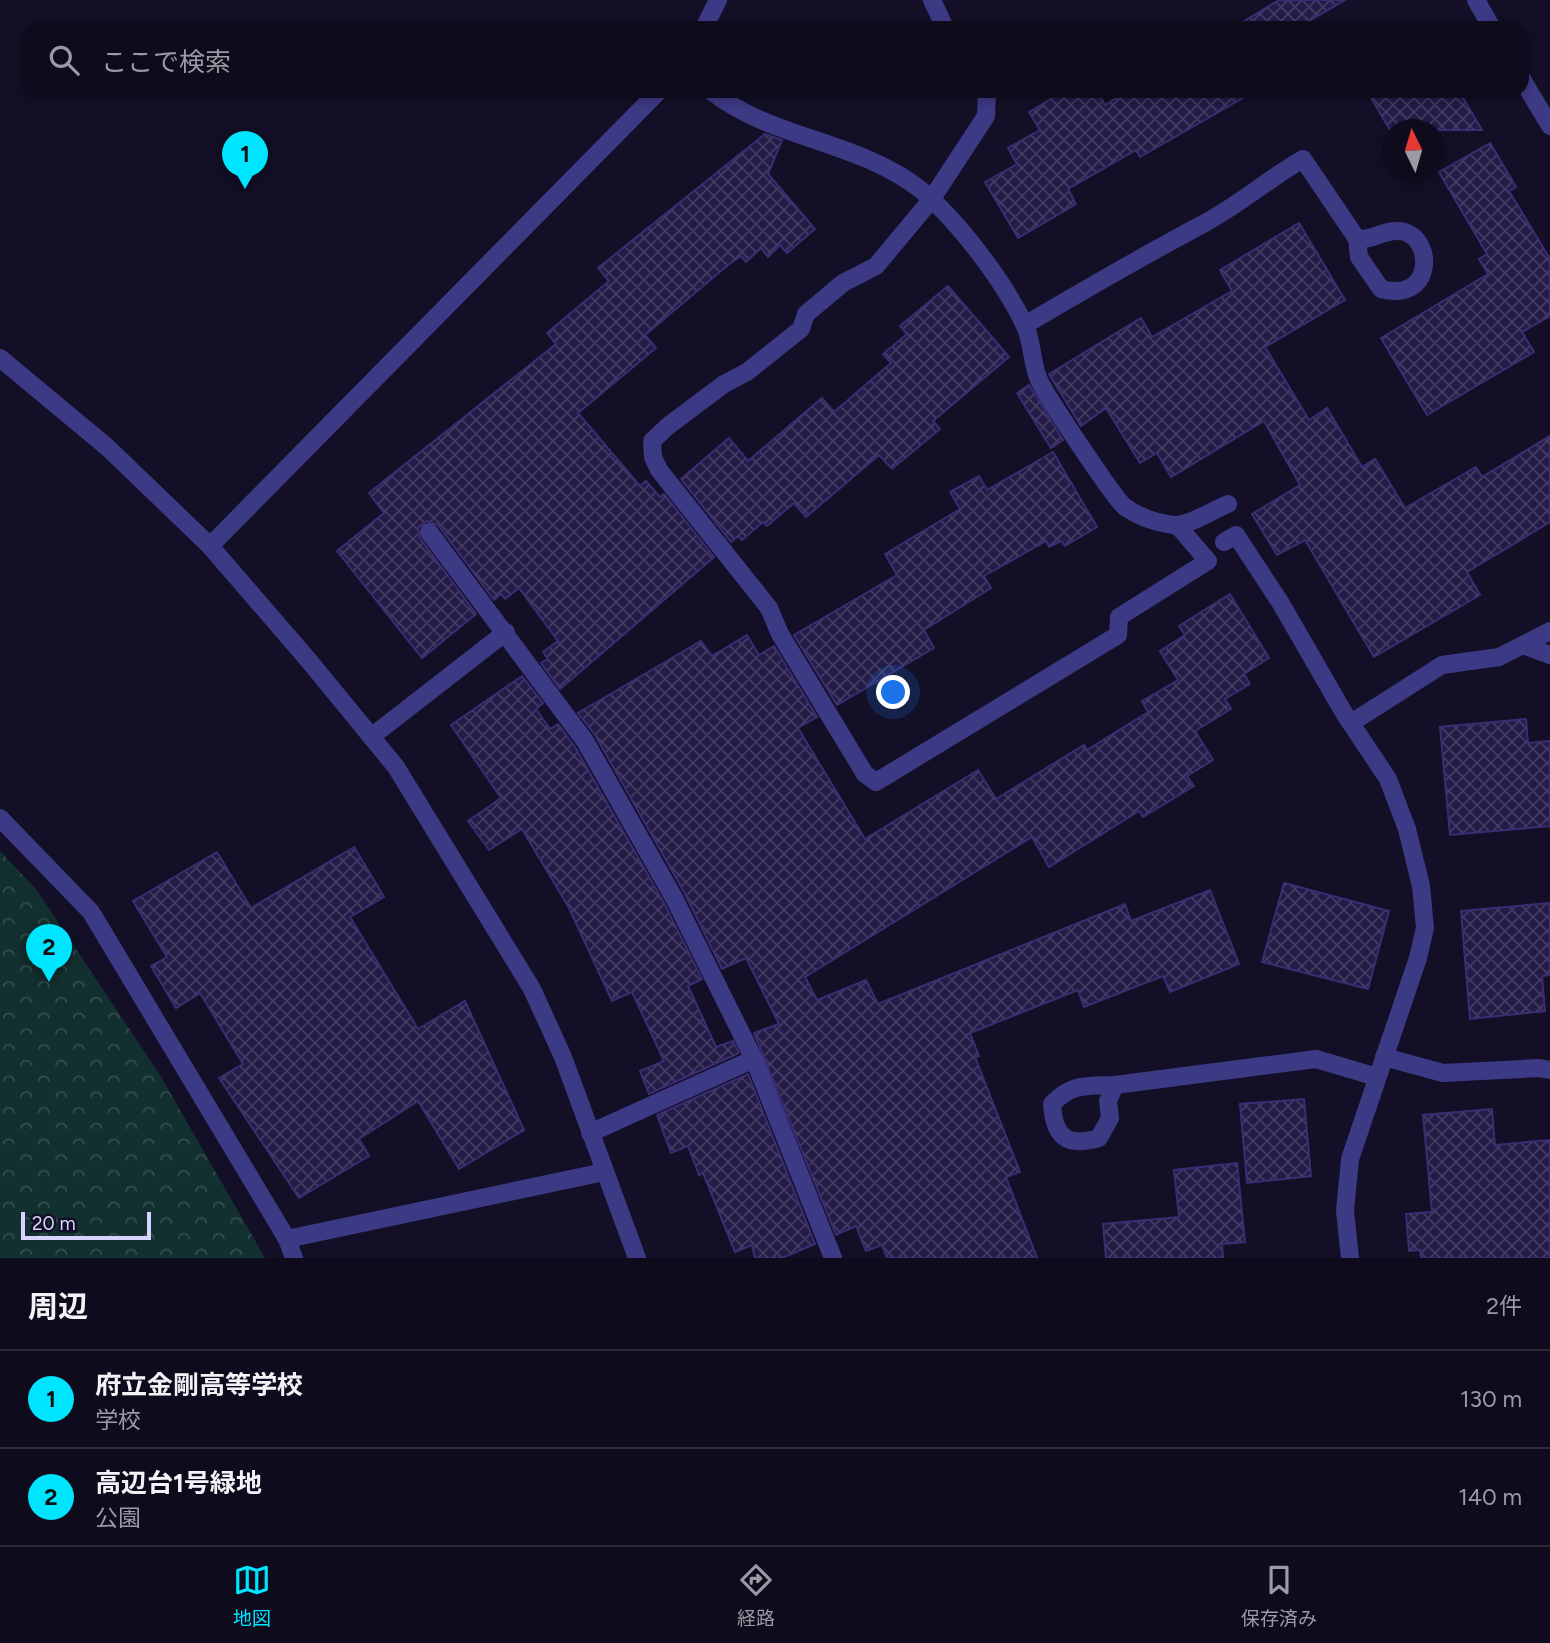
<!DOCTYPE html>
<html lang="ja">
<meta charset="utf-8">
<style>
body{margin:0;font-family:Figtree,"Noto Sans JP",sans-serif;background:#171425;color:#f1f3f6}
.compass{position:absolute;left:1382px;top:119px;width:63px;height:63px;border-radius:50%;background:#0e0b1c;box-shadow:0 4px 10px #0003;rotate:355deg}
.scale{position:absolute;left:21px;bottom:18px;width:130px;box-sizing:border-box;padding-left:7px;border:4px solid #d9d4ff;border-top:0;font-size:19px;line-height:24px;white-space:nowrap;color:#d9d4ff;-webkit-text-stroke:5px #130f26;paint-order:stroke}
.you{position:absolute;left:894px;top:693px;width:24px;height:24px;margin:-18px;border:5px solid #fff;border-radius:50%;background:#1a73e8;box-shadow:0 0 0 10px #1a73e833}
.badge{display:grid;place-items:center;width:46px;height:46px;border-radius:50%;background:#00e5ff;color:#111;font-size:23px;font-weight:700}
.pin{position:absolute;translate:-50% -58px;filter:drop-shadow(0 2px 4px #0008)}
.pin::after{content:'';position:absolute;top:37px;width:24px;height:21px;background:inherit;clip-path:polygon(0 0,100% 0,50% 100%)}
.list{margin:0;padding:0;list-style:none}
h2{display:flex;justify-content:space-between;align-items:center;height:91px;margin:0;padding:0 28px;font-size:30px}
h2 small{font-size:23px;font-weight:400;color:#9b9ba3}
.list li{display:grid;grid-template-columns:46px 1fr auto;gap:21px;align-items:center;box-sizing:border-box;height:98px;padding:0 28px;border-top:2px solid #2e2b3b}
.list b{display:block;font-size:26px;white-space:nowrap}
.list p{margin:0;font-size:23px;white-space:nowrap;color:#9b9ba3}
.list em{font-size:23px;font-style:normal;color:#9b9ba3}
.icon{flex:none;width:38px;height:38px;fill:none;stroke:currentColor;stroke-width:2;stroke-linecap:round;stroke-linejoin:round}
.map{position:relative;flex:none;width:1550px;height:1258px;overflow:hidden}
.search{position:absolute;background:#0e0b1c;box-shadow:0 4px 10px #0003;left:21px;right:21px;top:21px;height:77px;display:flex;align-items:center;gap:18px;box-sizing:border-box;padding:0 24px;border-radius:21px;color:#9b9ba3;font-size:26px}
.sheet{height:287px;background:#0e0b1c}
nav{display:flex;justify-content:space-around;align-items:center;box-sizing:border-box;height:98px;border-top:2px solid #2e2b3b;background:#0e0b1c;font-size:19px;color:#9b9ba3}
nav a{display:grid;justify-items:center;gap:4px}
nav .on{color:#00e5ff}
.map>svg:first-child{display:block}
.forest{fill:url(#forest-crowns)}
.building{fill:url(#building-cross-hatch);stroke:#3b2d73;stroke-width:2}
.lines{fill:none;stroke-linecap:round;stroke-linejoin:round}
.service{stroke:#3d3a85;stroke-width:18}
.pedestrian{stroke:#3d3a85;stroke-width:18}
.minor{stroke:#3d3a85;stroke-width:18}
.tertiary{stroke:#3d3a85;stroke-width:18}
</style>
<div class="map">
<svg width="1550" height="1258" viewBox="0 0 1550 1258">
<defs>
<pattern id="forest-crowns" width="20" height="18" patternUnits="userSpaceOnUse" patternTransform="scale(1.75)"><rect width="20" height="18" fill="#12302f"/><path d="M2 6a3 3 0 1 1 6 0M12 15a3 3 0 1 1 6 0" fill="none" stroke="#344d4e"/></pattern>
<pattern id="building-cross-hatch" width="8" height="8" patternUnits="userSpaceOnUse" patternTransform="scale(1.75)"><rect width="8" height="8" fill="#241b47"/><path d="M0 0l8 8M0 8l8-8" fill="none" stroke="#433b63"/></pattern>
</defs>
<rect width="100%" height="100%" fill="#130f26"/>
<path class="forest" d="M0 851 36 889 160 1075 265 1258H0Z"/>
<g class="building">
<path d="M1279 0H1345L1297 28H1233Z"/>
<path d="M1064 91H1097L1105 105 1128 91H1255L1140 157 1136 150 1068 189 1076 204 1018 238 985 182 1017 164 1008 148 1040 130 1029 112Z"/>
<path d="M1367 91H1459L1482 130H1390Z"/>
<path d="M765 134 782 140 768 174 815 229 787 253 780 245 768 257 761 248 746 262 741 256 728 265 645 335 656 348 578 413 640 486 646 481 660 497 664 494 714 557 560 689 541 663 548 659 543 652 558 641 519 588 505 599 501 594 494 600 438 525 427 521 418 528 420 538 476 614 422 658 337 551 384 513 369 493 556 344 547 333 609 281 598 268Z"/>
<path d="M1490 143 1516 187 1509 191 1550 259V316L1522 332 1534 352 1427 415 1381 338 1488 274 1479 259 1487 254 1439 172Z"/>
<path d="M1299 223 1345 300 1265 347 1309 420 1327 408 1362 467 1375 459 1405 508 1476 467 1482 477 1550 436V522L1467 572 1480 595 1374 657 1305 540 1277 555 1252 514 1300 485 1264 421 1171 477 1157 453 1140 463 1106 408 1081 426 1049 374 1141 318 1152 337 1232 291 1220 270Z"/>
<path d="M948 286 1009 357 933 421 940 429 892 469 879 455 806 517 794 503 767 526 763 522 742 540 738 536 731 542 681 479 729 438 748 461 822 398 834 412 891 363 883 354 907 334 900 326Z"/>
<path d="M1029 385 1063 440 1051 448 1017 393Z"/>
<path d="M1053 452 1097 527 1065 546 1061 541 1049 547 1046 541 984 576 991 588 924 630 934 648 837 705 794 635 897 575 885 554 960 509 950 492 979 476 987 490Z"/>
<path d="M1230 594 1269 658 1244 674 1250 684 1225 699 1231 709 1195 731 1213 760 1187 776 1194 786 1143 817 1139 811 1049 867 1032 837 805 977 817 1000 866 980 878 1004 1125 904 1131 921 1210 890 1239 964 1170 992 1163 976 1084 1007 1078 990 970 1033 979 1056 975 1057 1020 1172 1006 1177 1037 1258H887L882 1245 866 1251 856 1226 836 1235 754 1033 779 1024 746 958 722 969 684 892 595 735 578 713 701 641 712 656 747 635 759 655 774 646 817 717 798 728 865 839 978 770 996 799 1084 745 1087 750 1148 712 1142 701 1178 680 1160 651 1185 635 1179 626Z"/>
<path d="M522 676 543 703 536 709 550 729 558 724 575 747 664 903 702 979 688 986 716 1047 733 1041 739 1053 649 1094 640 1071 664 1061 632 992 612 1001 569 908 522 829 489 850 468 821 501 798 451 725Z"/>
<path d="M1526 719 1528 743 1550 741V826L1450 835 1440 727Z"/>
<path d="M354 847 384 897 350 917 418 1029 465 1001 524 1130 459 1169 418 1101 359 1139 369 1156 299 1198 219 1078 243 1064 200 993 176 1008 151 966 167 957 133 901 217 852 251 908Z"/>
<path d="M1284 883 1389 911 1368 989 1262 962Z"/>
<path d="M1550 903V975L1542 976 1545 1011 1470 1019 1461 911Z"/>
<path d="M748 1074 815 1244 782 1258H755L752 1245 735 1252 703 1173 699 1175 688 1146 671 1153 657 1115Z"/>
<path d="M1304 1099 1311 1176 1247 1183 1240 1104Z"/>
<path d="M1492 1109 1495 1145 1550 1140V1258H1421L1420 1250 1409 1251 1406 1214 1432 1212 1423 1115Z"/>
<path d="M1237 1163 1245 1242 1222 1244 1223 1258H1106L1103 1224 1179 1217 1174 1170Z"/>
</g>
<g class="lines">
<g class="service">
<path d="M932 0 945 28"/>
<path d="M711 91C771 139 860 141 921 190 958 221 1003 280 1024 324 1033 341 1031 362 1039 380 1044 393 1116 501 1125 507 1139 517 1157 523 1174 525 1189 526 1213 510 1228 504"/>
<path d="M987 91 986 116 931 200 876 266 843 283 806 314 801 329 747 372 724 384 668 426 652 441 653 457 659 470 769 608 780 634 865 774 876 782 1118 635 1119 617 1208 561 1177 525"/>
<path d="M1025 325C1084 290 1143 256 1203 224 1239 205 1268 179 1303 159L1357 239 1359 257 1381 289C1433 303 1434 241 1405 232 1388 227 1373 241 1357 239"/>
<path d="M1224 542 1236 535 1280 602 1344 713 1388 779 1407 829 1421 886 1425 928 1418 958 1350 1159 1345 1211 1350 1258"/>
<path d="M1523 645 1550 655"/>
<path d="M1351 723 1442 665 1499 657 1550 631"/>
<path d="M1384 1057 1443 1073 1539 1068 1550 1070"/>
<path d="M1115 1085 1108 1101 1110 1118 1099 1138C1066 1148 1054 1136 1052 1104 1072 1083 1087 1086 1115 1085L1316 1059 1377 1077"/>
</g>
<g class="pedestrian">
<path d="M1476 0 1492 28"/>
<path d="M1522 79 1550 126"/>
<path d="M287 1239 294 1258"/>
</g>
<g class="minor">
<path d="M429 532 585 741 674 898 754 1059 833 1258"/>
<path d="M371 737 506 632"/>
<path d="M0 818 91 912 287 1239 604 1172"/>
<path d="M590 1133 754 1059"/>
</g>
<g class="tertiary">
<path d="M704 28 718 0"/>
<path d="M0 358 107 447 210 546 310 662 396 767 532 989 563 1057 637 1258"/>
<path d="M210 546 659 91"/>
</g>
</g>
</svg>
<svg class="compass" viewBox="-18 -18 36 36"><path d="M0-13l5 13h-10z" fill="#e53935"/><path d="M0 13l5-13h-10z" fill="#9b9ba3"/></svg>
<div class="scale">20 m</div>
<div class="you"></div>
<div class="pin badge" style="left:245px;top:189px">1</div>
<div class="pin badge" style="left:49px;top:982px">2</div>
<div class="search"><svg class="icon" aria-label="search" viewBox="0 0 24 24"><circle cx="10" cy="10" r="6"/><path d="M15 15l6 6"/></svg>ここで検索</div>
</div>
<section class="sheet">
<h2>周辺<small>2件</small></h2>
<ul class="list">
<li><span class="badge">1</span><div><b>府立金剛高等学校</b><p>学校</p></div><em>130 m</em></li>
<li><span class="badge">2</span><div><b>高辺台1号緑地</b><p>公園</p></div><em>140 m</em></li>
</ul>
</section>
<nav>
<a class="on"><svg class="icon" aria-label="map" viewBox="0 0 24 24"><path d="M3 6l6-2 6 2 6-2v14l-6 2-6-2-6 2zM9 4v14M15 6v14"/></svg>地図</a>
<a><svg class="icon" aria-label="directions" viewBox="0 0 24 24"><path d="M12 3l9 9-9 9-9-9zM9 14v-3h6M13 9l2 2-2 2"/></svg>経路</a>
<a><svg class="icon" aria-label="saved" viewBox="0 0 24 24"><path d="M7 4h10v16l-5-4-5 4z"/></svg>保存済み</a>
</nav>
